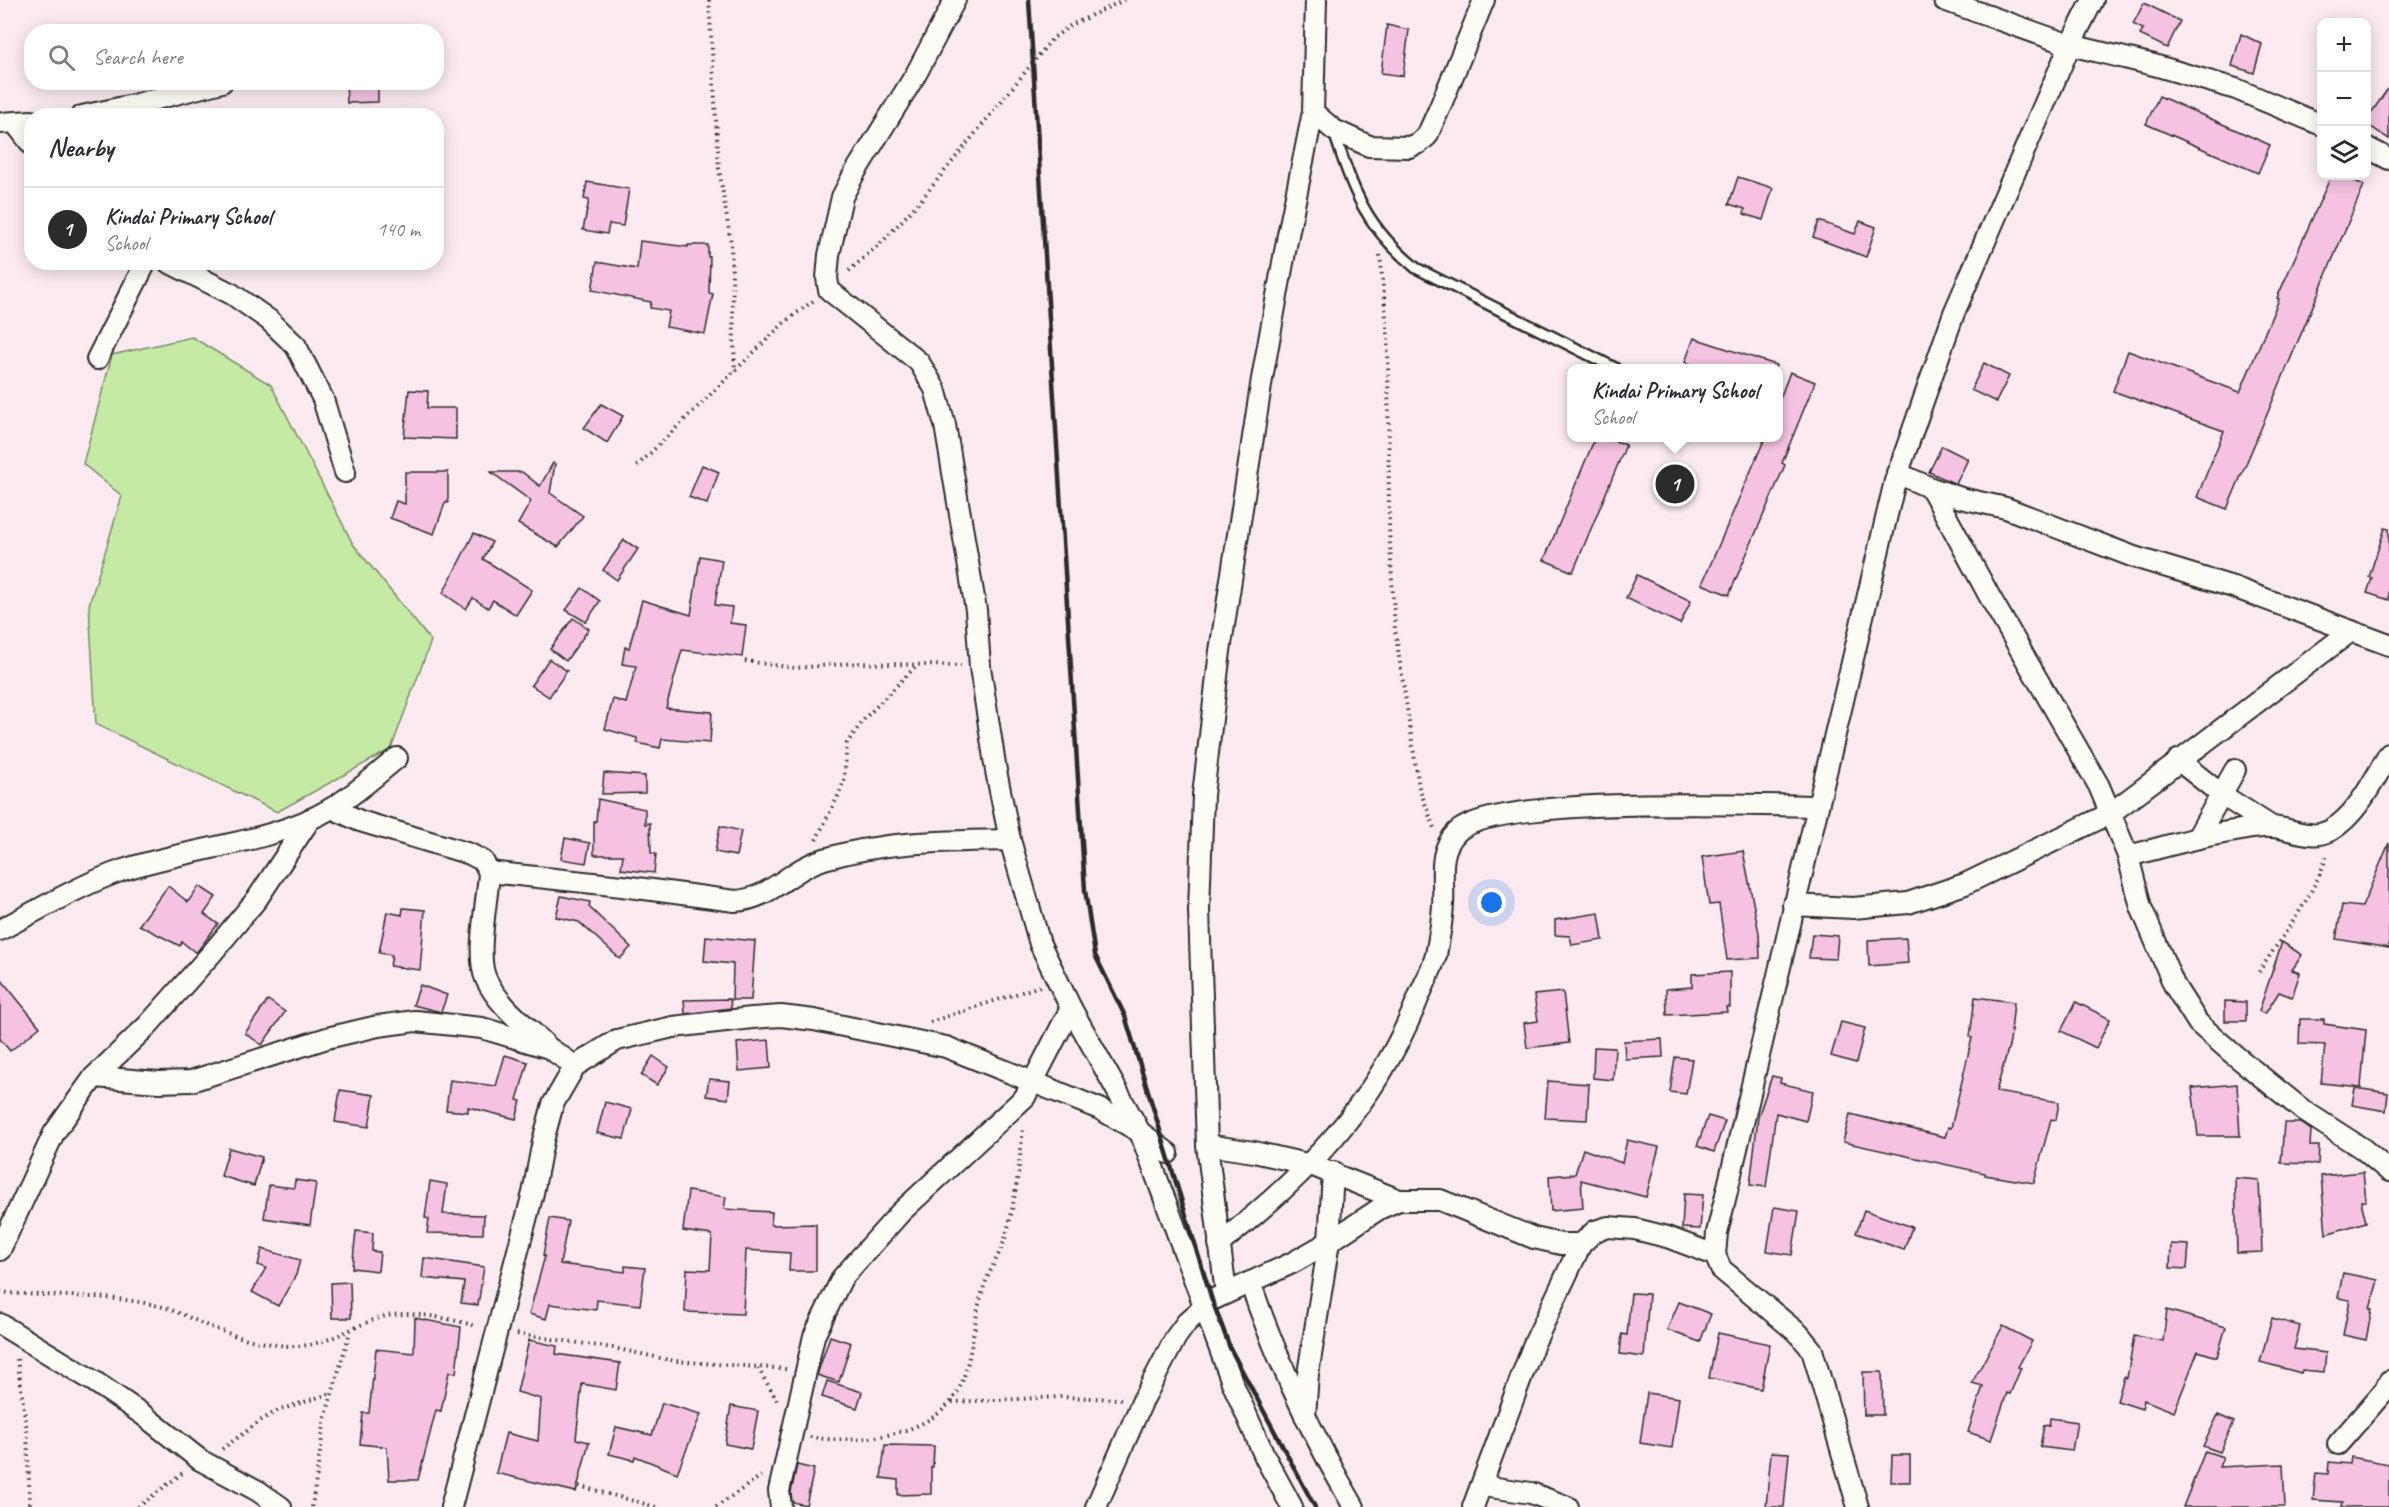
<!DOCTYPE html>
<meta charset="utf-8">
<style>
body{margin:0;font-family:Caveat,sans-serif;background:#f2f2f3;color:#2b2b33}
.controls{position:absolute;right:18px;top:18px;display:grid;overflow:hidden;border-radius:12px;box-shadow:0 3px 15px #0003}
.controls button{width:54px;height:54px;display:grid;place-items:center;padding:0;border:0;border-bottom:2px solid #e1e1e2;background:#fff;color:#2b2b33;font:30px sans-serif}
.you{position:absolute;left:1492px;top:903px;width:21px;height:21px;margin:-15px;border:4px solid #fff;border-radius:50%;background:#1a73e8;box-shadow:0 0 0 9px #1a73e833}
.badge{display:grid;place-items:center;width:39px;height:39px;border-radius:50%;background:#2b2b2b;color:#fff;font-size:20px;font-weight:700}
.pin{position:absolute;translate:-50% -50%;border:3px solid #fff;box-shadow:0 2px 6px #0006}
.popup{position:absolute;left:1567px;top:364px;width:216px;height:78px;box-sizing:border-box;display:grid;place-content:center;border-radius:12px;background:#fff;filter:drop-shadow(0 2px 4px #0005);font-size:20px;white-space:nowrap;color:#7c7c81}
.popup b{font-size:22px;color:#2b2b33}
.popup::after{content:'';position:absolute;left:50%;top:100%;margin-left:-12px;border:12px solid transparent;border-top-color:#fff}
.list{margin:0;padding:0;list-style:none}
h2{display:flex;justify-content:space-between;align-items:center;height:78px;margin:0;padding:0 24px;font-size:26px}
h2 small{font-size:20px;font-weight:400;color:#7c7c81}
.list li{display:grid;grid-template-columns:39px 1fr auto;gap:18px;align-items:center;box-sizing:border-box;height:84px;padding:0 24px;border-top:2px solid #e1e1e2}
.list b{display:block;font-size:22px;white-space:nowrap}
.list p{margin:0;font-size:20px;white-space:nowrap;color:#7c7c81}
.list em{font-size:20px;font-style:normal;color:#7c7c81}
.icon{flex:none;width:33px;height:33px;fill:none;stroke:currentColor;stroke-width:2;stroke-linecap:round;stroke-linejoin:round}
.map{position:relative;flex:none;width:2389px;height:1507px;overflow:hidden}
.search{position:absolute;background:#fff;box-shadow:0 3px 15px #0003;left:24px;top:24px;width:420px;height:66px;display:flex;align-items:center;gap:15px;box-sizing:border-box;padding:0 21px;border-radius:24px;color:#7c7c81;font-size:22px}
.panel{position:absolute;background:#fff;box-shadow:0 3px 15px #0003;left:24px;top:108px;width:420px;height:162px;border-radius:24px}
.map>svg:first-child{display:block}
.green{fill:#c5eaa4;stroke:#788a68;stroke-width:1.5}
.building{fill:#f5c2e2;stroke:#2b2b2b;stroke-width:1.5}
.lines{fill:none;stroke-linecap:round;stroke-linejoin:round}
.service-casing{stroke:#2b2b2b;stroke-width:14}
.minor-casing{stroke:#2b2b2b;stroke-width:24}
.path{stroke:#2b2b2b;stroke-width:4;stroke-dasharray:1.5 4.5;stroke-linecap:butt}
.service{stroke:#fdfcf7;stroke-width:9}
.minor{stroke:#fdfcf7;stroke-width:20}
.rail{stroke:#2b2b2b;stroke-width:4.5}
</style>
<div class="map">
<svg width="2389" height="1507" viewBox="0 0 2389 1507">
<rect width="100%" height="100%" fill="#fbebf1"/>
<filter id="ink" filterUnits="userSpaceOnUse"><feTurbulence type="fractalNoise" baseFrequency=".0167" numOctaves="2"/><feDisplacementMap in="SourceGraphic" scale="12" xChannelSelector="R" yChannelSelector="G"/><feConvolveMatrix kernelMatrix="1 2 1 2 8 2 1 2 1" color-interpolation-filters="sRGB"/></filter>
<g filter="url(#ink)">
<path class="green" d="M192 337 271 385 353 544 431 641 391 749 277 812 96 724 89 605 122 496 83 464 112 355Z"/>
<g class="building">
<path d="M2144 3 2180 21 2167 48 2140 35 2143 29 2133 24Z"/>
<path d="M1387 25 1409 30 1403 76 1381 73Z"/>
<path d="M2241 34 2262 44 2254 73 2232 66Z"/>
<path d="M346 82H378V102L347 103Z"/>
<path d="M2389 87V139L2367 124V119Z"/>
<path d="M2159 96 2270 145 2258 173 2146 124Z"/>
<path d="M2331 176H2343L2364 185 2227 509 2197 497 2224 431 2113 391 2128 351 2240 392 2279 299 2277 298Z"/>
<path d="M1738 177 1773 188 1763 220 1744 214 1745 209 1729 204Z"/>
<path d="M587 182 629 189 623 226 609 224 607 234 583 230 589 200 584 199Z"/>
<path d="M1819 221 1855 234 1860 221 1876 227 1866 257 1813 237Z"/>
<path d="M640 241 688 247V245H708V257H710L709 293 713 294 705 334 666 327 669 311 650 308 651 302 592 290 597 262 637 269Z"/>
<path d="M1694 338 1776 365 1775 369H1703L1685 362Z"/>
<path d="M1984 363 2009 376 1996 402 1971 390Z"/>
<path d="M1790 372 1815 382 1782 463 1785 465 1729 595 1702 584 1765 438H1779V401Z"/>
<path d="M409 390 428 391 427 408H456V439L404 437Z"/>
<path d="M601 404 623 416 607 443 584 428Z"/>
<path d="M1595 438H1607L1626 445 1573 572 1544 560Z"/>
<path d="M1942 446 1968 459 1956 484 1929 472Z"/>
<path d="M553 463 555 464 550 493 583 516 558 547 518 524 531 501 491 472H522L540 486Z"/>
<path d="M702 465 719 472 707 504 689 497Z"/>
<path d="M405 472H448V503H445L434 534 390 518 396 501 405 504Z"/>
<path d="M2385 528 2389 529V600L2367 593 2372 578 2369 577Z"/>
<path d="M474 533 492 542 483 559 532 590 516 615 493 600 488 608 473 598 466 609 443 593Z"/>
<path d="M624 540 638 549 617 580 603 570Z"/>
<path d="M700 556 722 560 715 605 732 607 730 623 746 625 742 657 682 650 666 708 712 712 710 743 662 739 660 748 637 743V738L605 729 613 699 626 703 636 666 622 664 625 647 629 648 642 600 691 615Z"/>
<path d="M1637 575 1691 601 1680 624 1626 598Z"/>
<path d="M582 588 600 601 586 622 566 610Z"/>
<path d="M573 618 589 629 566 661 550 649Z"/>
<path d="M549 659 567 671 549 697 531 685Z"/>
<path d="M604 773 645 776V793L602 794Z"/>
<path d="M598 799 645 809V824L650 823 651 853 656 854 654 873 621 869 623 855H594V821H596Z"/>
<path d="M720 826 741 831 736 856 715 852Z"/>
<path d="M565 838 590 843 586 863 561 859Z"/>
<path d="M2389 843V948L2336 939 2342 905 2362 907Z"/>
<path d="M1743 851 1759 933 1760 958 1727 960 1719 904 1709 905 1702 857Z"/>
<path d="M168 886 188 902 199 886 216 897 204 914 218 924 196 953 182 942 180 946 139 925Z"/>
<path d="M561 896 590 902 589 907 631 947 620 959 579 922 556 917Z"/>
<path d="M403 908 425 910 420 970 390 966 392 955 379 953 387 912 402 915Z"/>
<path d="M1599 913 1603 940 1572 945 1570 936 1555 935V920Z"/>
<path d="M1812 934 1838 936 1836 959 1809 958Z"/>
<path d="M706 936 755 941 751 1000H732L733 964 704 961Z"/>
<path d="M1906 938 1908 963 1869 966 1868 940Z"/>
<path d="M2282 942 2302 955 2292 970 2300 973 2292 997 2279 992 2265 1014 2259 1011Z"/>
<path d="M1730 972V1007H1726L1727 1012 1667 1015 1666 989 1692 987V974Z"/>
<path d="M0 978 40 1027 10 1051 0 1039Z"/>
<path d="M420 985 447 995 441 1012 413 1005Z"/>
<path d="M1563 992 1569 1043 1527 1048 1524 1023 1538 1021 1534 995Z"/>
<path d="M1975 997 2014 1002 2010 1042 1996 1092 2059 1102 2056 1120 2051 1119 2034 1183 1985 1175V1173L1843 1142 1850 1114 1945 1137 1948 1127 1951 1128 1972 1038 1970 1037Z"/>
<path d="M730 999 731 1008 685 1014 684 1000Z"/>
<path d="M268 1000 285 1012 262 1045 245 1033Z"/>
<path d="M2225 1001 2246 1002V1021H2225Z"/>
<path d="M2076 1002 2110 1019 2096 1048 2061 1031Z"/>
<path d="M2300 1019H2324V1024L2366 1030 2361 1087 2321 1083 2325 1045 2299 1044Z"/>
<path d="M1841 1022 1865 1028 1856 1063 1831 1056Z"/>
<path d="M1662 1039 1663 1057 1625 1059 1624 1041Z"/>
<path d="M769 1040 771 1068 739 1071 737 1043Z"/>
<path d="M1594 1047 1615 1048 1613 1080 1593 1078Z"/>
<path d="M505 1055 528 1062 517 1100 521 1101 516 1119 468 1107V1112L446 1110 450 1080 496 1086Z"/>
<path d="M653 1056 669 1067 657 1085 641 1075Z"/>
<path d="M1675 1057 1692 1059 1686 1094 1670 1092Z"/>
<path d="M1772 1076 1781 1078 1780 1083 1813 1091 1806 1121 1776 1113 1766 1187 1750 1185 1758 1117Z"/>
<path d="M709 1079 730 1081 728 1099 706 1096Z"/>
<path d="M1548 1081 1589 1084 1587 1120 1545 1118Z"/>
<path d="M2237 1084 2240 1136H2198L2192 1088Z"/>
<path d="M2355 1088 2388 1093 2386 1111 2352 1105Z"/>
<path d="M340 1090 374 1095 369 1127 335 1122Z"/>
<path d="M605 1102 632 1109 624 1139 597 1133Z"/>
<path d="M1708 1116 1725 1121 1714 1152 1697 1146Z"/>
<path d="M2284 1123H2301L2311 1130 2310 1146H2319L2318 1164 2281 1163Z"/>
<path d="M1627 1140 1659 1147 1646 1197 1581 1180 1583 1208 1551 1211 1549 1176 1575 1174 1583 1149 1622 1163Z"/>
<path d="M229 1148 262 1157 254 1186 221 1176Z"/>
<path d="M2363 1172 2366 1201H2361L2366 1222 2326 1234 2321 1176Z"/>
<path d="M2235 1178 2259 1180 2262 1252 2237 1253Z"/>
<path d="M295 1180 316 1183 310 1225 264 1218 269 1185 294 1188Z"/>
<path d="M430 1181 447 1184 443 1214 484 1215 483 1234 427 1233 429 1219 425 1218Z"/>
<path d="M688 1191 726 1197 724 1209 772 1212 771 1225 816 1224V1271H789L790 1253 746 1250 743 1314 685 1312 687 1269 710 1270 712 1235 683 1231Z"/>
<path d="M1684 1194 1703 1195 1700 1229 1682 1228Z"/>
<path d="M1774 1207 1799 1211 1792 1255 1767 1251Z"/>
<path d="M1864 1210 1912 1227 1904 1250 1856 1233Z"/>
<path d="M550 1218 568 1221 560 1264 625 1272V1266L645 1268 640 1305 597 1300 596 1310 550 1304 546 1319 529 1314 545 1256 543 1255Z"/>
<path d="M356 1231 373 1233 372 1251 380 1252 378 1271 352 1268Z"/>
<path d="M2171 1244 2189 1245 2187 1269 2170 1268Z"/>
<path d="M262 1249 300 1260 296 1275 278 1306 252 1292 266 1268 258 1265Z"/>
<path d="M424 1258 484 1267 478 1305 461 1303 464 1282 422 1278Z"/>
<path d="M2343 1273 2378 1280 2370 1309H2372L2366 1340 2343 1335 2350 1300 2338 1298Z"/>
<path d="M350 1282 351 1318H332L331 1283Z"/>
<path d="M1631 1293 1649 1294 1644 1357 1620 1354 1622 1334 1627 1335Z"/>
<path d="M1679 1302 1711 1314 1700 1342 1667 1330Z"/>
<path d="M2167 1310 2226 1327 2217 1357 2198 1351 2174 1412 2144 1400 2142 1409 2117 1401 2124 1377 2127 1378 2134 1336 2163 1341Z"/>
<path d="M415 1318 461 1327 456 1373 449 1372 441 1411 436 1410 418 1480H389L387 1447 360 1444 363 1413H369L376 1349 414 1353Z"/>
<path d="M2272 1318 2300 1326 2294 1349 2326 1353 2324 1372 2302 1370 2301 1373 2260 1362Z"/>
<path d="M2003 1326 2032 1341 2018 1367 2021 1368 2010 1394 2007 1393 1991 1440 1968 1432 1983 1386 1972 1383Z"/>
<path d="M1718 1333 1770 1344 1761 1389 1709 1378Z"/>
<path d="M830 1336 851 1343 839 1382 817 1375Z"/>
<path d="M529 1340 557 1346 556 1354 620 1363 616 1390 582 1384 576 1439 589 1442 576 1492 496 1473 506 1433 538 1441 541 1399 517 1392Z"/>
<path d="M1863 1372H1882L1883 1415H1864Z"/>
<path d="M827 1381 862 1392 857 1408 822 1397Z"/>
<path d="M1647 1393 1679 1398 1672 1448 1640 1443Z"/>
<path d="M662 1403 701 1414 677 1473 635 1456 634 1460 609 1454 616 1427 652 1435Z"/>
<path d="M731 1406 758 1411 751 1449 725 1444Z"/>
<path d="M2218 1415 2234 1422 2220 1452 2203 1446Z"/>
<path d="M2050 1418 2077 1422 2072 1451 2040 1447 2044 1425 2049 1426Z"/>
<path d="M885 1445 934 1446 933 1467H931V1494L898 1495V1480L881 1478Z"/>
<path d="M2205 1451 2223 1457 2219 1467 2283 1464 2285 1507H2183Z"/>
<path d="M1771 1452 1789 1453 1784 1507H1766Z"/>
<path d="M1892 1455H1910V1482H1891Z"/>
<path d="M2351 1457 2389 1464V1507H2341L2342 1502 2313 1500 2316 1473 2328 1474 2329 1462 2350 1464Z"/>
<path d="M797 1465 814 1469 806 1505 792 1502 791 1492Z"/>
</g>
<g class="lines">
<defs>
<path id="service" d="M1334 132C1354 193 1365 226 1416 268L1615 368"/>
<g id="minor">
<path d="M955 0 916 74 854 174 842 197 829 255 827 278 829 290 919 362 935 389 945 425 976 610 980 667 996 771 1010 840 1040 944 1071 1008 1140 1132 1232 1382 1265 1457 1292 1507"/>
<path d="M1944 0 2070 45 2093 0"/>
<path d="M1313 112 1334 130 1369 146 1409 147 1419 143 1427 136 1440 107 1484 0"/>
<path d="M82 116 133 105 222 82"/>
<path d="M0 123 32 121"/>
<path d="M15 123 32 145"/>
<path d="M2366 147 2389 159"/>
<path d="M168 262 232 294 269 320 296 346 323 399 345 472"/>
<path d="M97 359 146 262"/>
<path d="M1897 473 1931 488 1961 498 2006 508 2134 557 2233 587 2389 645"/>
<path d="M1931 488 1991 599 2099 786 2128 856 2141 907 2174 985 2198 1023 2232 1053 2304 1111 2363 1149 2389 1171"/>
<path d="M2178 760 2222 795 2272 827"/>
<path d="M332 808 360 821 470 854 483 861 489 872C488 899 475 955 486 979 498 1005 525 1025 545 1044"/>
<path d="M2198 836 2235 770"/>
<path d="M2128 856C2164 847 2199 836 2235 831 2247 829 2260 826 2272 827 2291 828 2312 841 2331 830 2357 815 2374 780 2389 754"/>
<path d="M489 872 622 886 735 901C772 899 788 870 824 859 885 841 947 841 1010 840"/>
<path d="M1793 905 1853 908 1908 903 1965 884 2062 837 2111 813 2351 631"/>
<path d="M0 930C40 909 80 885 123 870 191 847 269 845 332 808 356 794 376 775 397 758"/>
<path d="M94 1077 159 1082 191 1081 327 1038 378 1026 415 1021 482 1028 549 1048 575 1066 617 1040 673 1027 752 1018 781 1016 814 1020 946 1047 1100 1109 1140 1132 1168 1153"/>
<path d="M1207 1145 1254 1152 1311 1165 1399 1200"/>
<path d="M1219 1244C1306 1175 1375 1106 1417 1001 1423 986 1432 970 1436 955 1439 939 1442 921 1443 905 1445 879 1436 853 1457 832 1495 795 1755 805 1817 806"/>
<path d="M0 1250 54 1133 94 1077 148 1025 212 953 257 899 310 819"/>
<path d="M1250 1282C1277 1361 1312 1435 1354 1507"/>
<path d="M1226 1293 1207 1145 1199 910 1203 795 1220 651 1262 379 1288 235 1313 112 1316 0"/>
<path d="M0 1324 95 1382 142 1414 200 1460 258 1491 281 1507"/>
<path d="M1305 1416 1308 1374 1329 1242 1333 1172"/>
<path d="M2338 1444 2385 1390 2389 1381"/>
<path d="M1483 1486 1531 1493 1568 1507"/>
<path d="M451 1507 533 1193 543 1141 553 1104 575 1066"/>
<path d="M781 1507 779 1491 814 1336 842 1278 901 1212 1025 1097 1071 1008"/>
<path d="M1096 1507 1143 1400 1176 1337 1187 1322 1212 1300 1292 1263 1329 1242 1379 1209 1399 1200H1440L1534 1238 1561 1244H1581L1595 1231 1608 1227 1635 1229 1667 1237 1715 1255"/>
<path d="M1473 1507 1533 1346 1581 1244"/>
<path d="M1858 1507 1812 1350 1799 1334 1721 1269 1715 1255 1717 1233 1895 481 1954 313 2070 45 2154 65 2236 89 2322 125"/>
</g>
</defs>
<use href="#service" class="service-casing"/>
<use href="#minor" class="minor-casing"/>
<g class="path">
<path d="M709 0 719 169 731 243 735 372"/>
<path d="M1380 255 1388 338 1389 528 1395 630 1419 787 1434 828"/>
<path d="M849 271 884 240 921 200 1052 39 1071 25 1124 0"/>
<path d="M637 466 786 321 813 301"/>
<path d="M745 661 795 668 855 663 961 666"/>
<path d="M816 840 840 792 844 780 847 743 865 718 918 664"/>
<path d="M2259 972C2280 939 2319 889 2327 853"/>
<path d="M930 1022 1040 986"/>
<path d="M0 1292C54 1298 110 1293 163 1307 183 1313 202 1325 222 1331 243 1339 266 1344 288 1346 327 1348 349 1326 383 1317 409 1309 450 1319 477 1326"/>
<path d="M517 1334 613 1348 675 1361 786 1369"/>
<path d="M17 1359 27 1432 30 1507"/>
<path d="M758 1368 778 1402"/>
<path d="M952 1402 1061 1397 1121 1399"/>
<path d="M810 1437C857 1445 938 1436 960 1387 973 1356 973 1321 983 1290 988 1271 1001 1254 1006 1235 1015 1203 1020 1161 1023 1128"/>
<path d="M222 1449 263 1419 279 1410 332 1393"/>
<path d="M579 1486 656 1507"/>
<path d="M138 1507 185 1471"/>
<path d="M312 1507 325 1418 350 1332"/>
<path d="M716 1507 761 1476"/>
</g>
<use href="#service" class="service"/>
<use href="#minor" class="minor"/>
<path class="rail" d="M1029 0 1085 890 1095 955 1125 1016 1212 1300 1230 1348 1315 1507"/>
</g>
</g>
</svg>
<div class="controls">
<button>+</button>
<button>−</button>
<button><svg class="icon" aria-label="layers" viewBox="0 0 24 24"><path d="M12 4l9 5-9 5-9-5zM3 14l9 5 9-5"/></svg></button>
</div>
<div class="you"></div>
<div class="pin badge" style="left:1675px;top:484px">1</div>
<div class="popup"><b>Kindai Primary School</b>School</div>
<div class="search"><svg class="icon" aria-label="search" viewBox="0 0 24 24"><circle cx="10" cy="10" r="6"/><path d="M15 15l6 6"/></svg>Search here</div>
<section class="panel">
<h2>Nearby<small></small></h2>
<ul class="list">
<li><span class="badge">1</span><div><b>Kindai Primary School</b><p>School</p></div><em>140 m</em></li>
</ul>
</section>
</div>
